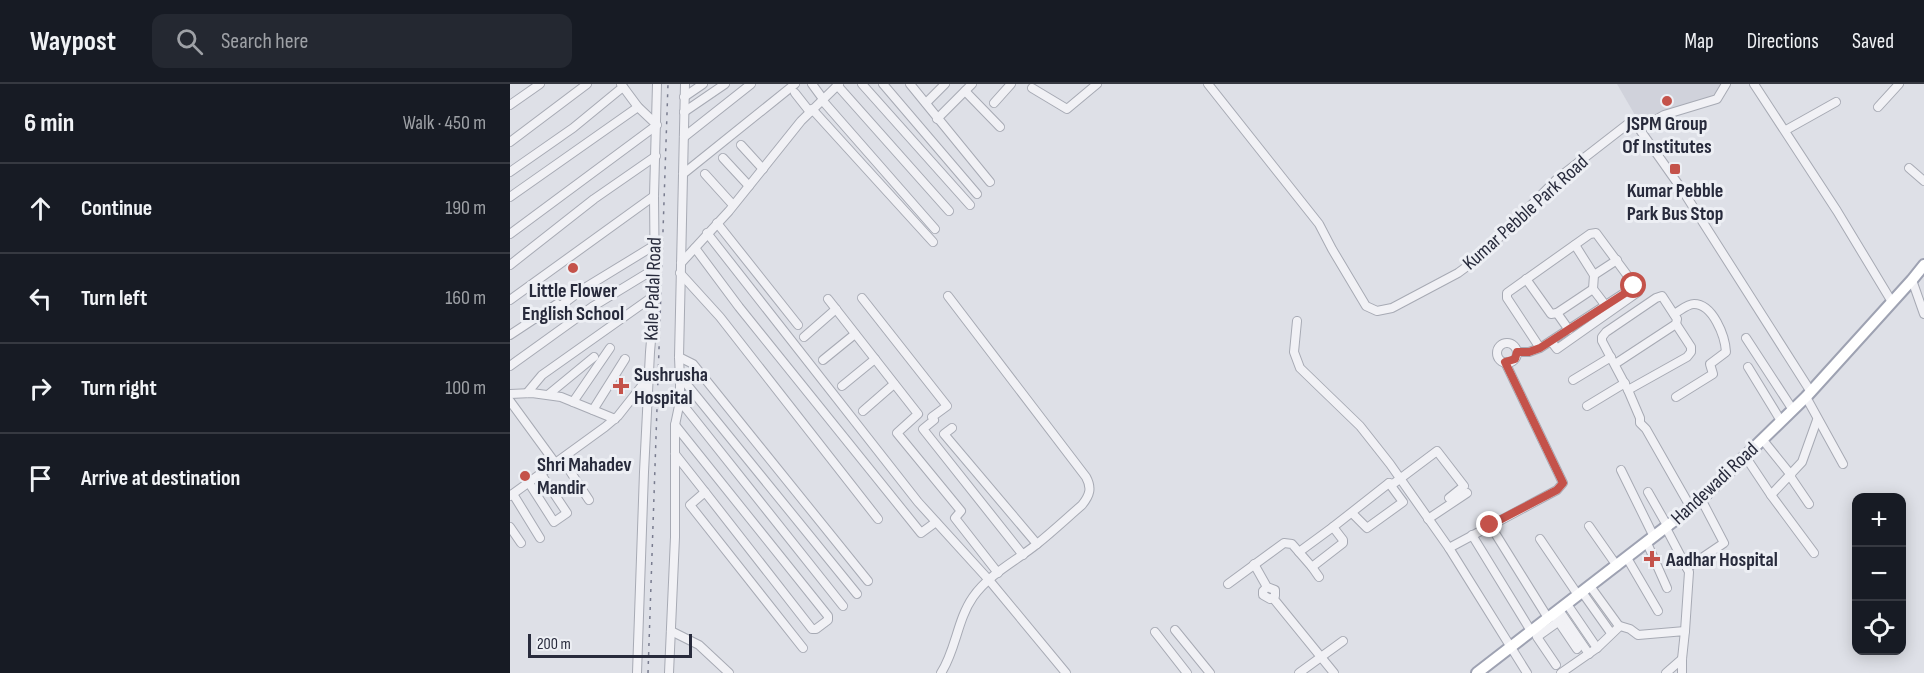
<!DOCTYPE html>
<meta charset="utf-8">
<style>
body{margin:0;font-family:"Sofia Sans Condensed",sans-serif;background:#242831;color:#f1f3f6}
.controls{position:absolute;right:18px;bottom:18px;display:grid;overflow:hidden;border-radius:12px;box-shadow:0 3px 15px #0003}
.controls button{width:54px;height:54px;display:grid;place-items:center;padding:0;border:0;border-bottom:2px solid #363941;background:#171b24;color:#f1f3f6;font:30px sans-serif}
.scale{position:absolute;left:18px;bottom:15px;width:164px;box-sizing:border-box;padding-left:6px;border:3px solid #282b3c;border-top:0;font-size:16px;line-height:21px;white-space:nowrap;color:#282b3c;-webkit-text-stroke:4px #edeff4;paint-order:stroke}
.stop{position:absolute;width:18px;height:18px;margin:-14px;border:4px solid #c4524a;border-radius:50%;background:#fff}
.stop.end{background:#c4524a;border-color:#fff;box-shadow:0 2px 6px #0008}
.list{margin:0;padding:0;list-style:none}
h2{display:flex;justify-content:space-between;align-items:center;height:78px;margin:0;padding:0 24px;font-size:26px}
h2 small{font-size:20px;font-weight:400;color:#9ea1a6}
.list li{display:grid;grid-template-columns:39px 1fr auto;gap:18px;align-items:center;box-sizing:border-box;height:90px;padding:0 24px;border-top:2px solid #363941}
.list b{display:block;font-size:22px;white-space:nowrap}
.list em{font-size:20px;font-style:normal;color:#9ea1a6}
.icon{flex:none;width:33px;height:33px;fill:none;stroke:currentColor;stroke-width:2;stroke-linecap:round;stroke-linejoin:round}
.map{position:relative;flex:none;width:1414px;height:589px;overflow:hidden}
header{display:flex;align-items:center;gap:36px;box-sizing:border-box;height:84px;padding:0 30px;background:#171b24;border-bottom:2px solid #363941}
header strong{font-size:28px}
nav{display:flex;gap:33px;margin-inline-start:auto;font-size:21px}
.search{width:420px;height:54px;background:#242831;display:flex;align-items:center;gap:15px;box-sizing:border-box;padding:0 21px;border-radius:12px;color:#9ea1a6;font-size:22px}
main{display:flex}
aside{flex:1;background:#171b24}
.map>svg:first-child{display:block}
.built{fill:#d0d2db}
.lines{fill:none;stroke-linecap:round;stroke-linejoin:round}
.minor-casing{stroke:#a7aab4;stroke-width:10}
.major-casing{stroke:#9ea2b2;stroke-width:14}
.minor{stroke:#f1f1f5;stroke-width:8}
.major{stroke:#fff;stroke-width:10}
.rail{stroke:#797c8f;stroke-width:1.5;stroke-dasharray:3 6;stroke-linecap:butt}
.route{stroke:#c4524a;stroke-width:8}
.poi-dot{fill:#c4524a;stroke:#edeff4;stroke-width:2}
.labels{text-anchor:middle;stroke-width:6;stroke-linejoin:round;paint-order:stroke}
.poi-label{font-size:20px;font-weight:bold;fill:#282b3c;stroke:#edeff4}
.street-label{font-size:20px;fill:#282b3c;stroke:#edeff4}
</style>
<header>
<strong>Waypost</strong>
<div class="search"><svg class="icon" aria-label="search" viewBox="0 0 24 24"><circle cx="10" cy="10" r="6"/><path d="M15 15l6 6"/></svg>Search here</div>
<nav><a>Map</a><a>Directions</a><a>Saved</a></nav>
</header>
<main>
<aside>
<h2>6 min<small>Walk · 450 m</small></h2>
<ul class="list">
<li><svg class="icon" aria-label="ahead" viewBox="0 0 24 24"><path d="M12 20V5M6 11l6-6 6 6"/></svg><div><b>Continue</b></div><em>190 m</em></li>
<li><svg class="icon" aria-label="left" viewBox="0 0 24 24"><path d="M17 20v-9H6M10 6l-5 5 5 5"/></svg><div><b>Turn left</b></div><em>160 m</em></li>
<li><svg class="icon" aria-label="right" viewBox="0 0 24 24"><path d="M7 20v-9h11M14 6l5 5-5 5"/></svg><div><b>Turn right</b></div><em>100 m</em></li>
<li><svg class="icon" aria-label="arrive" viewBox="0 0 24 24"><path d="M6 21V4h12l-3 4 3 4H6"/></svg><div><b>Arrive at destination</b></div></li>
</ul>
</aside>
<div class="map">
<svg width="1414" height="589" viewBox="0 0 1414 589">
<rect width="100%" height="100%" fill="#dee0e7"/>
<path class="built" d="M1107 0H1212L1205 15 1136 38H1129Z"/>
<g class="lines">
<defs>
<g id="minor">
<path d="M302 0 313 15"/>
<path d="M352 0 460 121"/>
<path d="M373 0 467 110"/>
<path d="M400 0 480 98"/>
<path d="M698 0 809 140 822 165 856 222 867 227 882 224 948 189 971 172 1047 95 1123 36 1173 107 1301 308"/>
<path d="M1244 0 1327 127 1382 218"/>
<path d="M327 1 439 127"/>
<path d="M522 4 557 25 587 0"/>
<path d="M455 7 490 43"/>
<path d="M285 9 300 28"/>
<path d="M174 13 193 0"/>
<path d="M312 16 425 145"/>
<path d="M416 19 435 0"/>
<path d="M484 19 501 0"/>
<path d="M0 21 30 0"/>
<path d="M1368 23 1389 0"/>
<path d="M302 25 423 158"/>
<path d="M174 28 215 0"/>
<path d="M427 35 462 0"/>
<path d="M1130 45 1154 31 1207 15 1216 0"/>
<path d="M1276 46 1326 18"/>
<path d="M174 53 241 0"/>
<path d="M0 58 77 0"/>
<path d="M231 61 253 85"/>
<path d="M213 74 239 102"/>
<path d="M1399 84 1414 97"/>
<path d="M0 88 63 44 113 3"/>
<path d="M173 90 285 0"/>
<path d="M195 90 223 121"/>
<path d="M0 113 128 23"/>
<path d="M207 139 288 241"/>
<path d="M197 149 408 418 479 496 556 589"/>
<path d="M0 150 147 41 128 23 111 0"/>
<path d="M1065 161 1084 191 1083 205 1096 222"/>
<path d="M185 164 229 223 411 449 426 438"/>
<path d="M171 179 219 127 291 37 329 0"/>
<path d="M0 181 84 115 146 72"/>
<path d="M170 189 210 233 368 435"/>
<path d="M1084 191 1107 176"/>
<path d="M1016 195 1041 230 1047 229 1083 205"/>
<path d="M1402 196 1414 230"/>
<path d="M352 214 437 322 422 333 424 336 413 345 513 471"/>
<path d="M318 215 408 330 387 349 451 427 445 434 488 489"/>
<path d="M0 216 144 112"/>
<path d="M1047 229 1059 246"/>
<path d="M1164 230C1170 227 1177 220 1184 220 1203 220 1215 252 1216 268L1200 280 1203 290 1166 313"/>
<path d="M787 237 784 268 790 284 850 342 880 380 939 464 1017 589"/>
<path d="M0 251 47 220 49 223 73 205 145 161"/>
<path d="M294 253 326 225"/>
<path d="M1236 254 1283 326"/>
<path d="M1041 257 1047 265 1128 208 1124 202"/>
<circle cx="997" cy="269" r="10"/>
<path d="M1007 268H1019L1030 264 1122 204 1123 199 1086 149 1080 150 997 209V214L1030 264"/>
<path d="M169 273 183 280 358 497"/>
<path d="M313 276 345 250"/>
<path d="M1105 280 1166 240 1167 235 1152 212 1146 214 1096 248 1092 253V257L1118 306 1130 334V339L1136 345 1181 424"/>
<path d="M0 282 82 223 146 184"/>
<path d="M1238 283 1271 337"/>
<path d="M170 296 169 273 175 0"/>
<path d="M1063 296 1101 273"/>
<path d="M332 302 365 275"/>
<path d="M1118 306 1177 273 1181 268V263L1166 240"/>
<path d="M17 309 32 291 145 211"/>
<path d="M0 310 22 309 51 313 105 335"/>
<path d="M39 310 84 273"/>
<path d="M1296 313 1333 380"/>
<path d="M0 317 46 380"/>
<path d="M170 317V296L174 297 347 510"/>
<path d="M63 318 100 264"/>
<path d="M1077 322 1115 299"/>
<path d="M83 326 115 275"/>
<path d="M353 327 384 300"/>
<path d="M165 341 170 317 333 522"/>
<path d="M442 344 434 350 527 460"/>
<path d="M1252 355 1281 391"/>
<path d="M165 370 195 408"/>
<path d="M1235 372 1261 411 1292 378 1307 336"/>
<path d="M52 375 79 416"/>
<path d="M1111 386 1144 453"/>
<path d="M1280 392 1299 420"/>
<path d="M19 399 44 438 57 429 31 390"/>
<path d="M1138 408 1158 443"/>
<path d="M3 410 30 454"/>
<path d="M1261 411 1304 469"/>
<path d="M0 412 95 343 108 332 138 294"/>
<path d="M842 429 857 444 893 418 879 399"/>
<path d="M918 435 957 409"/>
<path d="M980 441 1038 534"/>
<path d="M1079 442 1107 482"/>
<path d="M0 443 11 459"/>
<path d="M1156 444 1179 488 1175 547"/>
<path d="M962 451 1021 547"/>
<path d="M1030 455 1068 511"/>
<path d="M1137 459 1157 504"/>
<path d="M939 464 1047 406 1053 399 995 278"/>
<path d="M789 468 823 443"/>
<path d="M1117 474 1148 527"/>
<path d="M744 480 757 503 765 506V512L760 515 753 511V507L757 503"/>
<path d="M1177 484 1214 459 1191 415"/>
<path d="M809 493 802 483 833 459V456L823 443 879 399 883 400 927 367 954 402 939 414"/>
<path d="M718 500 774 459 782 460 802 483"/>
<path d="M1080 502 1109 542"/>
<path d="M1072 508 1101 549"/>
<path d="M763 514 824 589"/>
<path d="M1057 520 1087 564"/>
<path d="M1049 526 1079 570"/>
<path d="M1046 534 1067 565"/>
<path d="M665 546 700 589"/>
<path d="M161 547 189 561 219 589"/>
<path d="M645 548 677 589"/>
<path d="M1046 581 1027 553 1048 538"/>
<path d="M127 589 134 388 140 268 145 211 144 112 147 0"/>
<path d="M159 589 165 453V341L318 532V536L306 545H302L195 408 180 421 293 564"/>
<path d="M431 589C446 566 447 536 463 513 479 490 506 477 527 460 542 448 557 434 572 421 580 411 582 404 576 393L438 212"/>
<path d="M789 589 833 557"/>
<path d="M1051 589 1087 564 1110 542 1120 545 1128 551 1175 547 1172 575V589"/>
<path d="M1156 589 1172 575"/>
</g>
<path id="major" d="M967 589 1187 419 1296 313 1402 196 1414 181"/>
</defs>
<use href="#minor" class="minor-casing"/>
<use href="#major" class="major-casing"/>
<use href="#minor" class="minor"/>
<use href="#major" class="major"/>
<path class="rail" d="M138 589 158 0"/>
</g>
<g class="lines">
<path class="route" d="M980 441 1047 406 1053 399 995 278 1005 275 1007 268H1019L1030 264 1120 206 1124 202"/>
</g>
<g class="poi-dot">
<circle cx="1157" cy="17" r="6"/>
<rect x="1159" y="79" width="12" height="12" rx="3"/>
<circle cx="63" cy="184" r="6"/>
<path d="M108 293h6v6h6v6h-6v6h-6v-6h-6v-6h6z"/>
<circle cx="15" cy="392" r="6"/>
<path d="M1139 466h6v6h6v6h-6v6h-6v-6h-6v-6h6z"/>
</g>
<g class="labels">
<g class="poi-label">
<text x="1157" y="46">JSPM Group<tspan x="1157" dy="23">Of Institutes</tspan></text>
<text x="1165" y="113">Kumar Pebble<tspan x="1165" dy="23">Park Bus Stop</tspan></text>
<text x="63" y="213">Little Flower<tspan x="63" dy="23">English School</tspan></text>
<text x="124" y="297" text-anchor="start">Sushrusha<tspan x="124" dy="23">Hospital</tspan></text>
<text x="27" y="387" text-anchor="start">Shri Mahadev<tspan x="27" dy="23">Mandir</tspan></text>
<text x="1156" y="482" text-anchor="start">Aadhar Hospital</text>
</g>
<g class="street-label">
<text transform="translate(1015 128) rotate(-42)" y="7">Kumar Pebble Park Road</text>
<text transform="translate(142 205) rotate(-88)" y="7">Kale Padal Road</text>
<text transform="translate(1204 399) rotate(-43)" y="7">Handewadi Road</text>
</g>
</g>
</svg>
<div class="controls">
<button>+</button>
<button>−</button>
<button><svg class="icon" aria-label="locate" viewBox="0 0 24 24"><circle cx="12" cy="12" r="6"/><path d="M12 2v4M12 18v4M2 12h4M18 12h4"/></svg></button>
</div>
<div class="scale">200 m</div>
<div class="stop" style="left:1124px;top:202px"></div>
<div class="stop end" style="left:980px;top:441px"></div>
</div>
</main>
